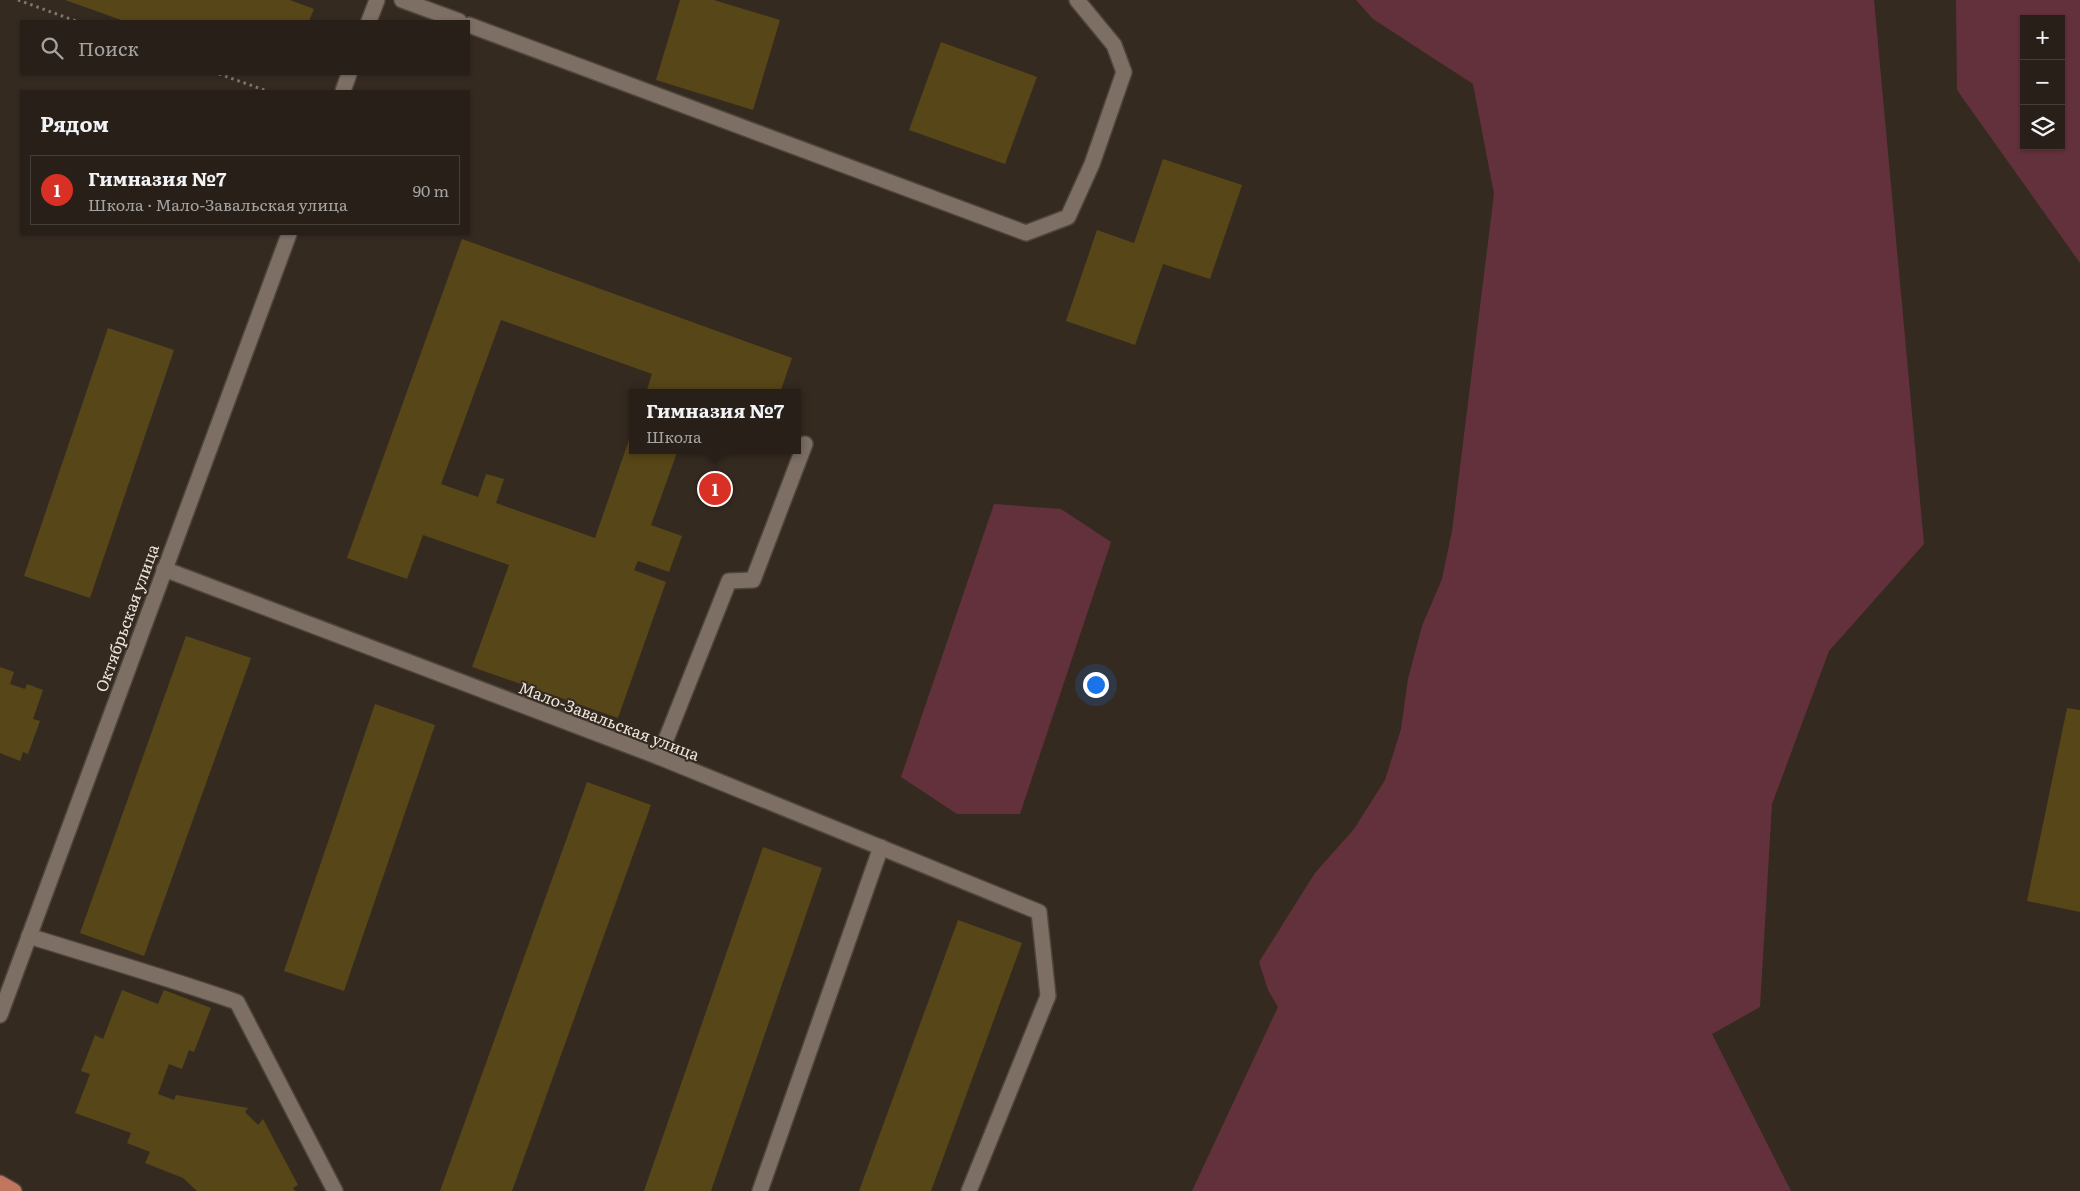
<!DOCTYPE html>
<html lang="ru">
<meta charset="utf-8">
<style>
body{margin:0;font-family:Literata,serif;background:#342d25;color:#f1f3f6}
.controls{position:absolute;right:15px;top:15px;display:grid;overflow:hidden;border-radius:0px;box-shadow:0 1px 4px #0004}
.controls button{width:45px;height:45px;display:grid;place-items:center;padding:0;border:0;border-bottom:1px solid #443e37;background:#282018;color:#f1f3f6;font:25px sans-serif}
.you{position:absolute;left:1095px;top:684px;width:18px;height:18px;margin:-12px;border:4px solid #fff;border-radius:50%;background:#1a73e8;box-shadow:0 0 0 8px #1a73e833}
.badge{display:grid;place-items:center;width:32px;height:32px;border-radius:50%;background:#d93025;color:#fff;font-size:16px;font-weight:700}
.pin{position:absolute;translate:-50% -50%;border:2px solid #fff;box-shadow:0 1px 5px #0006}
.popup{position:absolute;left:629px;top:389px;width:172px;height:65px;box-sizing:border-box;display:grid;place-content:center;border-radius:0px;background:#282018;filter:drop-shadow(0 1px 4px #0005);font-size:16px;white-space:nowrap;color:#a5a3a2}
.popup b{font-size:19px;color:#f1f3f6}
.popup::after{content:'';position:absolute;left:50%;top:100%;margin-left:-10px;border:10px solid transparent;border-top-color:#282018}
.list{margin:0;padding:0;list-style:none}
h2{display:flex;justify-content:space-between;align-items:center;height:65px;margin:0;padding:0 20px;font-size:21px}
h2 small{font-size:16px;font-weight:400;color:#a5a3a2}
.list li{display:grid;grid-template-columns:32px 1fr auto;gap:15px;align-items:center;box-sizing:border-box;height:70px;margin:0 10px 10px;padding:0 10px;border:1px solid #443e37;border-radius:0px}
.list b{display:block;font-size:19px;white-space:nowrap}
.list p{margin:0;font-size:16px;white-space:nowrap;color:#a5a3a2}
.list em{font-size:16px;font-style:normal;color:#a5a3a2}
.icon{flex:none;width:28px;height:28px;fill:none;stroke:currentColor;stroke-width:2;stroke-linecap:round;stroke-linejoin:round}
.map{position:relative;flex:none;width:2080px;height:1191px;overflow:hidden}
.search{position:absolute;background:#282018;box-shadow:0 1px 4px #0004;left:20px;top:20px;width:450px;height:55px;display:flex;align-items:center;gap:12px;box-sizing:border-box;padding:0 18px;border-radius:0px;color:#a5a3a2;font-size:19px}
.panel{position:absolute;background:#282018;box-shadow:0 1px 4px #0004;left:20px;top:90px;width:450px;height:145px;border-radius:0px}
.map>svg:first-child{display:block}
.green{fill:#63313c;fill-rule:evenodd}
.building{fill:#574618}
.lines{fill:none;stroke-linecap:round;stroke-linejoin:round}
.minor-casing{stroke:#4e453c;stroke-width:18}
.major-casing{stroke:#4e453c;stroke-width:18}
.path{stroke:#7f766d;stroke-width:3;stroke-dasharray:2.5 4;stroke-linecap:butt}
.minor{stroke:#7d6f64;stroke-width:15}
.major{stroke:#c17660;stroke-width:15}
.labels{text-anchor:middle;stroke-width:4;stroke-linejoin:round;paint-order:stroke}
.street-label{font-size:16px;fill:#ece5de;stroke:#352a20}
</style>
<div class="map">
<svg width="2080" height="1191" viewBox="0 0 2080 1191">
<rect width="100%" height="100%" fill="#352a20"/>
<g class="green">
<path d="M1356 0H1874L1924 544 1829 651 1772 804 1760 1007 1712 1034 1791 1191H1192L1278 1007 1268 990 1259 962 1315 873 1354 829 1385 780 1401 729 1408 679 1422 626 1442 579 1452 531 1494 194 1473 84 1373 19Z"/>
<path d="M1956 0H2080V263L1957 90ZM2024 19H2061V146H2024Z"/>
<path d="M994 504 1061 509 1111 542 1020 814H957L901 777Z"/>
</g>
<g class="building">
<path d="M65 0H290L314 9 309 21H124Z"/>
<path d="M680 0H714L780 20 753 110 656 80Z"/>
<path d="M941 42 1037 77 1005 164 909 130Z"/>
<path d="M1163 159 1242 185 1210 279 1163 264 1135 345 1066 321 1097 230 1134 243Z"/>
<path d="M462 239 792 358 780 393H705L699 390 698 393H646L652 374 501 320 441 484 478 497 486 474 504 479 496 503 595 538 632 431V450H678L651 525 682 536 669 572 638 561 634 570 666 582 618 718 472 667 509 565 423 535 407 579 347 558Z"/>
<path d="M108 328 174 350 90 598 24 576Z"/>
<path d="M186 636 251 658 144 956 80 933Z"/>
<path d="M0 667 14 672 10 684 25 689 27 684 43 690 33 719 40 721 28 754 23 752 20 761 0 753Z"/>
<path d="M375 704 435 725 344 991 284 971Z"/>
<path d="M2067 708 2080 710V912L2027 901Z"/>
<path d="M587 782 651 805 512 1191H440Z"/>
<path d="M763 847 822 868 711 1191H644Z"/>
<path d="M958 920 1022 943 931 1191H859Z"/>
<path d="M122 990 158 1004 164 990 211 1008 194 1052 189 1050 182 1069 169 1064 158 1094 174 1100 176 1095 248 1108 245 1112 258 1125 263 1119 298 1185 293 1188 295 1191H197L183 1178 145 1163 150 1152 127 1143 131 1133 75 1113 90 1074 81 1071 95 1035 103 1039Z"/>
</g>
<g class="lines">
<defs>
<g id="minor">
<path d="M402 0 459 21"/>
<path d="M369 21 377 0"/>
<path d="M469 25 1026 233 1068 217 1092 164 1124 72 1114 45 1077 0"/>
<path d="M343 91 349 74"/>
<path d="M164 569 659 757 1039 912 1048 996 969 1191"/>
<path d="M659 757 729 581 753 580 805 444"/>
<path d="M29 936C99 958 168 978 237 1002L335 1191"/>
<path d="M0 1015 289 234"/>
<path d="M760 1191 881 847"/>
</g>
<path id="major" d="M0 1183 14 1191"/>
</defs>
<use href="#minor" class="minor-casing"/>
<use href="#major" class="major-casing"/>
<g class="path">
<path d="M18 0 76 21"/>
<path d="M219 74 267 91"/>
</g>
<use href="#minor" class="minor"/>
<use href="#major" class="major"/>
</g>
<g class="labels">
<g class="street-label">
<text transform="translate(127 618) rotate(-70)" y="6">Октябрьская улица</text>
<text transform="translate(609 721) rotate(21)" y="6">Мало-Завальская улица</text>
</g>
</g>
</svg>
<div class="controls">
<button>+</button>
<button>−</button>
<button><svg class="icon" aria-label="layers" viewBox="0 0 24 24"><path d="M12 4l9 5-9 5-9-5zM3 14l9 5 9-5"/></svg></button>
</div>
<div class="you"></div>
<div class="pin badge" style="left:715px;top:489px">1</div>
<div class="popup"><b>Гимназия №7</b>Школа</div>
<div class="search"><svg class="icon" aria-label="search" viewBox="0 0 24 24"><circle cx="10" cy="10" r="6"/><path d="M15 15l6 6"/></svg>Поиск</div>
<section class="panel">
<h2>Рядом<small></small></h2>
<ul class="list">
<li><span class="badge">1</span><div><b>Гимназия №7</b><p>Школа · Мало-Завальская улица</p></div><em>90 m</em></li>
</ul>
</section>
</div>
